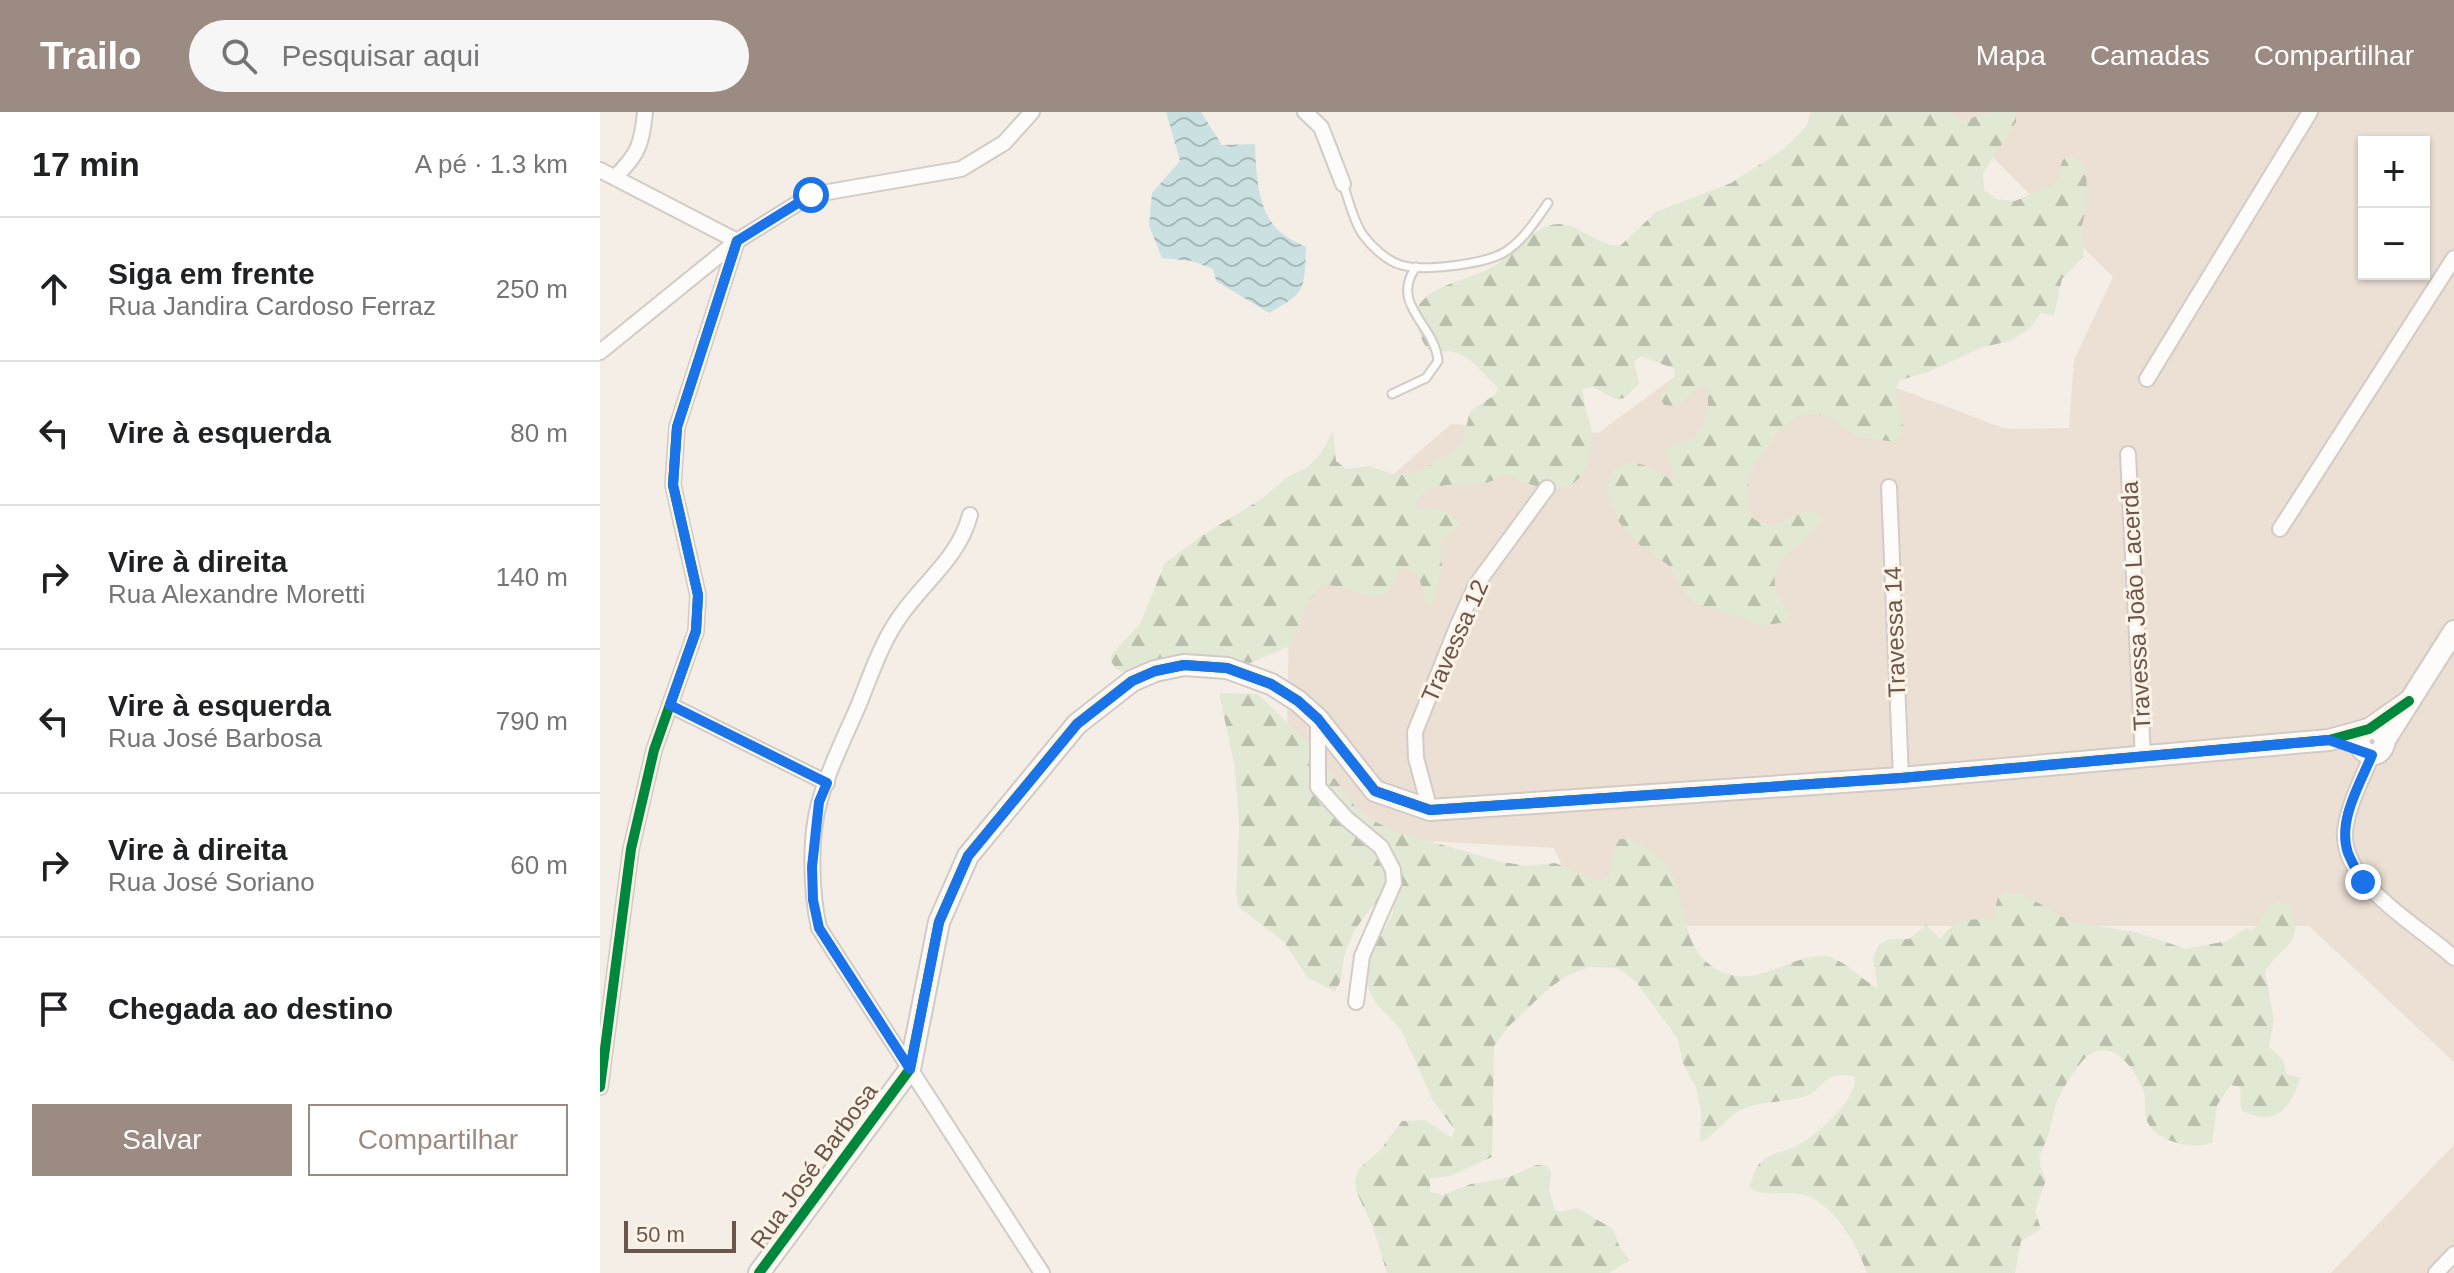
<!DOCTYPE html>
<html lang="pt">
<meta charset="utf-8">
<style>
body{margin:0;font-family:Helvetica,sans-serif;background:#f6f6f6;color:#202124}
.controls{position:absolute;right:24px;top:24px;display:grid;overflow:hidden;border-radius:0px;box-shadow:0 2px 6px #0004}
.controls button{width:72px;height:72px;display:grid;place-items:center;padding:0;border:0;border-bottom:2px solid #e0e0e0;background:#fff;color:#202124;font:40px sans-serif}
.scale{position:absolute;left:24px;bottom:20px;width:112px;box-sizing:border-box;padding-left:8px;border:4px solid #6d554c;border-top:0;font-size:22px;line-height:28px;white-space:nowrap;color:#6d554c;-webkit-text-stroke:6px #fcf3e7;paint-order:stroke}
.stop{position:absolute;width:24px;height:24px;margin:-18px;border:6px solid #1a73e8;border-radius:50%;background:#fff}
.stop.end{background:#1a73e8;border-color:#fff;box-shadow:0 2px 8px #0008}
.list{margin:0;padding:0;list-style:none}
h2{display:flex;justify-content:space-between;align-items:center;height:104px;margin:0;padding:0 32px;font-size:34px}
h2 small{font-size:26px;font-weight:400;color:#757577}
.list li{display:grid;grid-template-columns:52px 1fr auto;gap:24px;align-items:center;box-sizing:border-box;height:144px;padding:0 32px;border-top:2px solid #e0e0e0}
.list b{display:block;font-size:30px;white-space:nowrap}
.list p{margin:0;font-size:26px;white-space:nowrap;color:#757577}
.list em{font-size:26px;font-style:normal;color:#757577}
.actions{display:flex;gap:16px;padding:24px 32px}
.actions a{flex:1;padding:18px 0;border:2px solid #9c8b82;border-radius:0px;text-align:center;font-size:28px;color:#9c8b82}
.actions .main{background:#9c8b82;color:#fff}
.icon{flex:none;width:44px;height:44px;fill:none;stroke:currentColor;stroke-width:2;stroke-linecap:round;stroke-linejoin:round}
.map{position:relative;flex:none;width:1854px;height:1161px;overflow:hidden}
header{display:flex;align-items:center;gap:48px;box-sizing:border-box;height:112px;padding:0 40px;background:#9c8b82;color:#fff}
header strong{font-size:38px}
nav{display:flex;gap:44px;margin-inline-start:auto;font-size:28px}
.search{width:560px;height:72px;background:#f6f6f6;display:flex;align-items:center;gap:20px;box-sizing:border-box;padding:0 28px;border-radius:44px;color:#757577;font-size:30px}
main{display:flex}
aside{flex:1;background:#fff}
.map>svg:first-child{display:block}
.residential{fill:#ece0d5;fill-rule:evenodd}
.forest{fill:url(#forest-firs)}
.water{fill:url(#water-waves)}
.lines{fill:none;stroke-linecap:round;stroke-linejoin:round}
.lane-casing{stroke:#d2cbc6;stroke-width:11}
.street-casing{stroke:#d2cbc6;stroke-width:18}
.secondary-casing{stroke:#d2cac4;stroke-width:24}
.lane{stroke:#fdfcfb;stroke-width:7}
.street{stroke:#fdfcfb;stroke-width:14}
.secondary{stroke:#fdfcfb;stroke-width:20}
.cycleway-casing{stroke:#fcf3e7;stroke-width:15}
.cycleway{stroke:#00873e;stroke-width:10}
.route{stroke:#1a73e8;stroke-width:10}
.labels{text-anchor:middle;stroke-width:6;stroke-linejoin:round;paint-order:stroke}
.street-label{font-size:24px;fill:#6d554c;stroke:#fcf3e7}
</style>
<header>
<strong>Trailo</strong>
<div class="search"><svg class="icon" aria-label="search" viewBox="0 0 24 24"><circle cx="10" cy="10" r="6"/><path d="M15 15l6 6"/></svg>Pesquisar aqui</div>
<nav><a>Mapa</a><a>Camadas</a><a>Compartilhar</a></nav>
</header>
<main>
<aside>
<h2>17 min<small>A pé · 1.3 km</small></h2>
<ul class="list">
<li><svg class="icon" aria-label="ahead" viewBox="0 0 24 24"><path d="M12 20V5M6 11l6-6 6 6"/></svg><div><b>Siga em frente</b><p>Rua Jandira Cardoso Ferraz</p></div><em>250 m</em></li>
<li><svg class="icon" aria-label="left" viewBox="0 0 24 24"><path d="M17 20v-9H6M10 6l-5 5 5 5"/></svg><div><b>Vire à esquerda</b></div><em>80 m</em></li>
<li><svg class="icon" aria-label="right" viewBox="0 0 24 24"><path d="M7 20v-9h11M14 6l5 5-5 5"/></svg><div><b>Vire à direita</b><p>Rua Alexandre Moretti</p></div><em>140 m</em></li>
<li><svg class="icon" aria-label="left" viewBox="0 0 24 24"><path d="M17 20v-9H6M10 6l-5 5 5 5"/></svg><div><b>Vire à esquerda</b><p>Rua José Barbosa</p></div><em>790 m</em></li>
<li><svg class="icon" aria-label="right" viewBox="0 0 24 24"><path d="M7 20v-9h11M14 6l5 5-5 5"/></svg><div><b>Vire à direita</b><p>Rua José Soriano</p></div><em>60 m</em></li>
<li><svg class="icon" aria-label="arrive" viewBox="0 0 24 24"><path d="M6 21V4h12l-3 4 3 4H6"/></svg><div><b>Chegada ao destino</b></div></li>
</ul>
<div class="actions"><a class="main">Salvar</a><a>Compartilhar</a></div>
</aside>
<div class="map">
<svg width="1854" height="1161" viewBox="0 0 1854 1161">
<defs>
<pattern id="forest-firs" width="22" height="20" patternUnits="userSpaceOnUse" patternTransform="scale(2)"><rect width="22" height="20" fill="#e1e8d3"/><path d="M5 1l3.5 6h-7zM16 11l3.5 6h-7z" fill="#bbbfad"/></pattern>
<pattern id="water-waves" width="16" height="10" patternUnits="userSpaceOnUse" patternTransform="scale(2)"><rect width="16" height="10" fill="#cbe1e1"/><path d="M0 5q4-4 8 0t8 0" fill="none" stroke="#a9b9b9"/></pattern>
</defs>
<rect width="100%" height="100%" fill="#f4eee7"/>
<g class="residential">
<path d="M1347 0H1854V950L1709 814H989L954 736 685 721 690 453 851 312 998 321 1077 263 1209 243 1406 317 1469 316 1474 248 1513 165ZM1764 30H1824V162H1764Z"/>
<path d="M1854 1033V1161H1731Z"/>
</g>
<g class="forest">
<path d="M1211 0H1351L1361 9 1391 0H1416V10L1383 61 1384 78 1396 87 1415 89 1453 73 1458 67 1462 49 1466 45H1475L1486 53 1487 94 1482 113 1483 145 1462 167 1454 203 1441 201 1430 216 1410 229 1383 235 1328 260 1300 268 1296 277 1303 316 1296 330 1258 325 1231 306 1216 302 1197 304 1178 320 1149 361 1148 382 1151 405C1182 428 1192 391 1220 402 1225 429 1169 436 1175 473 1176 482 1185 494 1189 502L1186 510 1159 514 1139 504 1096 492 1084 480 1068 453 1033 428 1019 410 1007 381V370L1012 359 1024 351 1034 350 1049 355 1072 368 1073 360 1065 337 1095 326C1104 310 1111 295 1107 277L1101 274 1077 294 1064 293 1060 286 1074 266 1075 257 1041 244 1034 250 1039 271 1025 286 1016 287 993 275 983 277C982 293 990 305 992 320 993 329 991 337 989 345 979 389 938 379 907 362 900 365 892 370 884 371 860 375 828 366 815 392L817 399C835 393 848 398 860 412L841 429 842 458 832 494 826 491 818 462 804 455 799 458C785 507 756 471 722 473L707 492 690 534 646 553 526 562 516 557 511 549 512 542 540 512 565 451 603 423 663 386 686 366 708 355 721 341 733 319 736 349 746 357 770 354 795 363 816 362 862 333 870 299 895 283 898 276C876 255 865 233 832 241 823 233 821 226 817 215 805 177 867 169 891 156 912 144 931 115 957 112 977 110 995 133 1020 134L1056 100 1131 71 1184 37 1206 15Z"/>
<path d="M619 581 658 582 711 634 754 693 770 707 794 719 898 749 926 754 955 751 999 769 1009 765 1014 736 1020 727C1032 727 1038 731 1048 737 1093 760 1072 823 1109 852 1148 883 1183 846 1220 844 1241 842 1260 868 1278 876L1273 846 1279 832 1290 827H1309L1326 813 1340 827C1358 806 1365 806 1392 809L1398 785 1405 780 1423 782 1471 810 1536 820 1586 837 1627 829 1646 816 1653 818 1671 793 1681 789 1690 793C1706 835 1680 832 1665 860L1674 908 1669 935 1684 949 1686 962 1700 966C1691 998 1674 1016 1641 998L1640 975 1631 973 1617 993 1612 1030C1595 1039 1561 1030 1550 1014 1542 1004 1548 990 1543 978 1535 958 1516 928 1490 942 1482 946 1465 973 1461 981 1455 991 1453 1005 1450 1017 1443 1043 1433 1040 1446 1068L1435 1099 1441 1117 1421 1129 1415 1161H1267C1257 1133 1235 1093 1205 1083 1186 1077 1167 1087 1149 1075 1152 1069 1154 1058 1159 1052 1168 1042 1182 1040 1194 1035 1214 1026 1256 990 1255 965 1226 956 1223 977 1206 984 1187 991 1159 988 1139 999 1125 1007 1116 1023 1100 1030L1101 999 1096 975 1083 951 1078 927 1036 870 1018 856 989 855 966 864 947 878 908 915 894 934 892 1045 850 1064 830 1066V1080L842 1083 871 1072 907 1066 936 1053H946L951 1059 949 1077 955 1098 960 1100 977 1096 1013 1117 1020 1136 1030 1148 1009 1161H787L773 1115 757 1081 755 1068 759 1057 782 1036 802 1009 825 1008 852 1026 855 1018 832 987 802 919 775 890 767 873 768 847 793 801V787L780 786C765 803 751 819 745 842 741 855 744 868 735 879L708 866 684 830 639 795 636 782 639 717 635 656Z"/>
</g>
<path class="water" d="M566 0H601L622 33 655 32C656 60 657 97 678 118 685 125 696 130 706 135 704 178 707 180 669 201L616 169 613 157 592 149 562 146 549 114 552 81 580 49Z"/>
<g class="lines">
<defs>
<g id="lane">
<path d="M743 72C749 88 753 109 763 123 772 135 787 149 801 153 824 160 889 152 908 138 925 126 936 108 948 91"/>
<path d="M792 282 826 266 838 249C835 212 789 193 816 155"/>
</g>
<g id="street">
<path d="M705 0 721 15 743 72"/>
<path d="M0 58 137 129"/>
<path d="M15 65C38 43 42 32 45 0"/>
<path d="M0 240 137 129 211 83 361 57 404 31 432 0"/>
<path d="M1547 267 1710 0"/>
<path d="M1528 342 1543 646"/>
<path d="M1289 375 1301 666"/>
<path d="M370 403C359 445 325 469 301 503 282 529 271 562 259 592 246 623 229 655 220 688 209 724 211 780 219 816L442 1161"/>
<path d="M1680 417 1854 146"/>
<path d="M70 593 227 671"/>
<path d="M718 607V675L747 707 781 735 793 758 794 771 762 844 756 890"/>
<path d="M1772 643C1762 667 1748 693 1745 719 1741 773 1819 813 1854 846"/>
<path d="M830 698 816 646 815 620 857 515 876 473 947 376"/>
<path d="M0 975 31 737 54 638 96 519 98 483 73 373 77 315 137 129"/>
<path d="M1836 1161 1854 1142"/>
</g>
<g id="secondary">
<path d="M1785 628C1782 618 1774 615 1765 618L1758 629C1763 647 1783 647 1785 628L1854 519"/>
<path d="M159 1161 310 957 339 810 368 744 477 612 532 569 555 559 584 553 627 556 671 572 698 589 718 607 775 679 830 698 1301 666 1729 628 1769 617 1809 589"/>
</g>
</defs>
<use href="#lane" class="lane-casing"/>
<use href="#street" class="street-casing"/>
<use href="#secondary" class="secondary-casing"/>
<use href="#lane" class="lane"/>
<use href="#street" class="street"/>
<use href="#secondary" class="secondary"/>
<defs>
<g id="cycleway">
<path d="M0 975 31 737 54 638 96 519 98 483 73 373 77 315 137 129"/>
<path d="M159 1161 310 957 339 810 368 744 477 612 532 569 555 559 584 553 627 556 671 572 698 589 718 607 775 679 830 698 1301 666 1729 628 1769 617 1809 589"/>
</g>
</defs>
<use href="#cycleway" class="cycleway-casing"/>
<use href="#cycleway" class="cycleway"/>
</g>
<g class="lines">
<path class="route" d="M211 83 137 129 77 315 73 373 98 483 96 519 70 593 227 671 219 690 212 755 213 788 219 816 310 957 339 810 368 744 477 612 532 569 555 559 584 553 627 556 671 572 698 589 718 607 775 679 830 698 1301 666 1729 628 1772 643C1760 672 1737 709 1748 741 1752 751 1758 761 1763 770"/>
</g>
<g class="labels">
<g class="street-label">
<text transform="translate(1536 494) rotate(-93)" y="8">Travessa João Lacerda</text>
<text transform="translate(1295 520) rotate(-92)" y="8">Travessa 14</text>
<text transform="translate(855 529) rotate(-66)" y="8">Travessa 12</text>
<text transform="translate(214 1054) rotate(-54)" y="8">Rua José Barbosa</text>
</g>
</g>
</svg>
<div class="controls">
<button>+</button>
<button>−</button>
</div>
<div class="scale">50 m</div>
<div class="stop" style="left:211px;top:83px"></div>
<div class="stop end" style="left:1763px;top:770px"></div>
</div>
</main>
